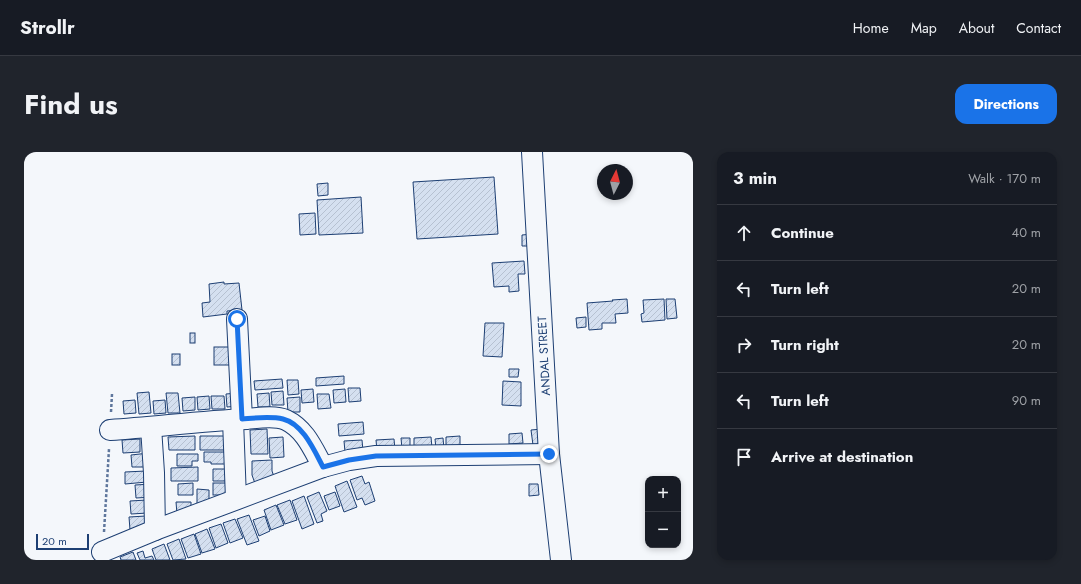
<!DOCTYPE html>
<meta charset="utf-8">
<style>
body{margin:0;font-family:Jost,sans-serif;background:#20242c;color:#f1f3f6}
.controls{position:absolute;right:12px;bottom:12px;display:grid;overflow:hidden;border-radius:8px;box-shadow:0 2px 6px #0003}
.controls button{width:36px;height:36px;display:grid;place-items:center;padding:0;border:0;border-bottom:1px solid #363941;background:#171b24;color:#f1f3f6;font:20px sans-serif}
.compass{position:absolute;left:573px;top:12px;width:36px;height:36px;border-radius:50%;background:#171b24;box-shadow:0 2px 6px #0003;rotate:6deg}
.scale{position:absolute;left:12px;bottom:10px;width:53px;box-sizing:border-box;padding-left:4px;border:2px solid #1d3f73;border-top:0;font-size:11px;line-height:14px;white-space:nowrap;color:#1d3f73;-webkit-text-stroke:3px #f4f7fb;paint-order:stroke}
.stop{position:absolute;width:12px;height:12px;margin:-9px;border:3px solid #1a73e8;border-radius:50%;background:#fff}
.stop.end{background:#1a73e8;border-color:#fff;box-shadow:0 1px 4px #0008}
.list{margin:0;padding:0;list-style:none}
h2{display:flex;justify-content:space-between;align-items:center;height:52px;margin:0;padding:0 16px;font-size:17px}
h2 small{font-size:13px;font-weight:400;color:#9ea1a6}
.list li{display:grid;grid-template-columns:26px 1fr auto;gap:12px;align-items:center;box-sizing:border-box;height:56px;padding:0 16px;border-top:1px solid #363941}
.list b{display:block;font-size:15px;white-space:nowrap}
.list em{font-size:13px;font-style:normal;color:#9ea1a6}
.icon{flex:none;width:22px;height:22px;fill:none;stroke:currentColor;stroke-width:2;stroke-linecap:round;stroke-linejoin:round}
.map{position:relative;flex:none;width:669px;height:408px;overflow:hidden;border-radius:12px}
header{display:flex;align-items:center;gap:24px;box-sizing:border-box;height:56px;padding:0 20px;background:#171b24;border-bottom:1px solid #363941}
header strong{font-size:19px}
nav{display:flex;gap:22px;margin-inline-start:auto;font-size:14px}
.intro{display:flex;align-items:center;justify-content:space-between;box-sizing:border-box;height:96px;padding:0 24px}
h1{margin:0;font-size:28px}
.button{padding:10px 18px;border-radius:12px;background:#1a73e8;color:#fff;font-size:14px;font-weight:700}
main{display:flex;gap:24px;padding:0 24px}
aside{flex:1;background:#171b24;border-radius:12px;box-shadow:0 2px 6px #0003}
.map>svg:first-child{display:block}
.building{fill:url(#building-hatch);stroke:#1d3f73}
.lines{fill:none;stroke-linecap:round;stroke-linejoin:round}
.minor-casing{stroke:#1d3f73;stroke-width:22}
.path{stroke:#5e769c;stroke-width:2.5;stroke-dasharray:3 2;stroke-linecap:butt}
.minor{stroke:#f4f7fb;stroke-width:20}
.route{stroke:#1a73e8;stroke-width:5}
.labels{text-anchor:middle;stroke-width:3;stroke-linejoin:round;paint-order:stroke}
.street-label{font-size:12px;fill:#1d3f73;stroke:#f4f7fb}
</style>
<header>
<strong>Strollr</strong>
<nav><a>Home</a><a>Map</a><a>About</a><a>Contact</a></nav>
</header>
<div class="intro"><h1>Find us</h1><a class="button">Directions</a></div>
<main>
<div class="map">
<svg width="669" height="408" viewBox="0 0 669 408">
<defs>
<pattern id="building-hatch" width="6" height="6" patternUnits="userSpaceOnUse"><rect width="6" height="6" fill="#d5e0f0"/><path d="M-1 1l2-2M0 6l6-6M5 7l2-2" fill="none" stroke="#b6c1d1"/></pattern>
</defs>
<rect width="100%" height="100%" fill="#f4f7fb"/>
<g class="building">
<path d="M470 25 474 82 393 87 389 30Z"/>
<path d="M304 31V43L294 44 293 32Z"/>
<path d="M337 45 339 81 295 83 293 48Z"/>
<path d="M291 61 292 82 276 83 275 62Z"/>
<path d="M509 82 510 94H498V83Z"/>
<path d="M500 109 501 122H494L495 139 485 140V134L470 135 468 111Z"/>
<path d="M200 130V132L215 131 218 158 203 159V162L179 165 178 151 186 150 185 132Z"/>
<path d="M603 147 604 161 591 162 592 171H578V177L565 178 563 151 589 149 588 148Z"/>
<path d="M640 147 641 168 618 170 617 162 620 161 619 148Z"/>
<path d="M642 147H651L653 166 643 167Z"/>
<path d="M562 165V175L553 176 552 166Z"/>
<path d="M461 171H480L478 205 459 204Z"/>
<rect x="166" y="181" width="5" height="10"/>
<rect x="190" y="195" width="17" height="18"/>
<rect x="148" y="202" width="8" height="11"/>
<path d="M485 217H495L494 225H485Z"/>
<path d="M320 224V232L292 234V226Z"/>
<path d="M258 227 259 236 231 238 230 229Z"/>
<path d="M263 228H274L275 242 264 243Z"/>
<path d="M479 229 497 230V254L478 253Z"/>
<path d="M324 236H336L337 249 325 250Z"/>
<path d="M289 237 290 250 278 251 277 238Z"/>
<path d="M321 237 322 250 310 251 309 238Z"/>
<path d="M259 239 260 253H248L247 240Z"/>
<path d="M125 240 127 261 115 262 113 241Z"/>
<path d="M142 241H154L156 261H144Z"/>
<path d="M214 241 215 254 203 255 202 242Z"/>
<path d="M245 241 246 255H234L233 242Z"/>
<path d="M293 242H305L307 256 294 257Z"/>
<path d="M185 244 186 257 174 258 173 245Z"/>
<path d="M187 244H200L201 257H188Z"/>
<path d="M171 245V258L159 259 158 246Z"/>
<path d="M276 245V260H264L263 246Z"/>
<path d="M111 248 112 261 100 262 99 249Z"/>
<path d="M141 248 142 261 130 262 129 249Z"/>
<path d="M339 270 340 282 315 284 314 272Z"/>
<path d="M243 277 244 302H227L226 278Z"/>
<path d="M518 277 519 292 509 293 507 278Z"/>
<path d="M498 281 499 291 485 292V282Z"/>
<path d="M171 284V298H145L144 285Z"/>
<path d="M176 284H202L203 298H176Z"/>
<path d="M436 284V296L422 297V285Z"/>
<path d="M259 285 260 305 246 306 245 286Z"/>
<path d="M407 285 408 296 390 297V286Z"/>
<path d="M377 286H386V296L378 297Z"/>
<path d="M419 286 420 297H412L411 287Z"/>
<path d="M116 287V300L99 301 98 288Z"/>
<path d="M370 287 371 298 353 299 352 288Z"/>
<path d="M338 288 339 299 321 300 320 289Z"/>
<path d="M180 300H202V312H187V310H180Z"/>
<path d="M125 301V315H108L107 303Z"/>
<path d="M153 302H174V309H168V314H153Z"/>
<path d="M248 308V319L252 330 233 337 228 323V309Z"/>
<path d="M174 315V329H147V316Z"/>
<path d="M189 317H203L204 329H189Z"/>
<path d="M122 319 123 330 101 332V320Z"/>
<path d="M338 324 341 332 345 330 351 349 341 353 338 346 333 348 326 328Z"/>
<path d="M323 329 333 355 320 360 311 334Z"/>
<path d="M169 331V343H154V332Z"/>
<rect x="189" y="331" width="15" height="12"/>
<path d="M128 332 129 345 112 346 111 333Z"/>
<path d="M505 332H514L515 343 505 344Z"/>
<path d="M173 337 185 338V352H173Z"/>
<path d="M295 340 303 359 297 362 299 369 293 371 283 345Z"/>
<path d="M311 340 316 354 305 358 300 344Z"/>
<path d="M280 344 290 372 278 377 268 349Z"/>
<path d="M123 348 124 361 107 362 106 349Z"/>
<path d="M266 348 273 368 261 372 253 353Z"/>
<path d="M152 350H167V362H153Z"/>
<path d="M252 353 260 373 247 378 240 358Z"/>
<path d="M225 363 235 389 223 393 213 367Z"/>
<path d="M122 364 123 377 106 378 105 365Z"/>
<path d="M241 364 246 379 235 384 229 368Z"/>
<path d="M211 367 219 386 206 391 199 371Z"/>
<path d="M197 372 204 391 192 396 185 376Z"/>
<path d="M183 377 191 397 178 401 171 382Z"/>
<path d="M170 382 177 402 164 406 157 387Z"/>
<path d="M155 387 162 407 149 408 143 392Z"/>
<path d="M140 392 146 408H132L128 397Z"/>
<path d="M119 399 121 406 128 404 130 408H116L113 401Z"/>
<path d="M109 400 112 408H97L96 405Z"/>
</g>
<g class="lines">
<defs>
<g id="minor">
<path d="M508 0 525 302 537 408"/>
<path d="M213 167 218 267"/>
<path d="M209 268 212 347"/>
<path d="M127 275 130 321 131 378"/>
<path d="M86 278C132 275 177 269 223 267 234 266 251 263 262 268 281 277 289 297 299 315"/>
<path d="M78 400 131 378 299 315 325 308 352 304 525 302"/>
</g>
</defs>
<use href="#minor" class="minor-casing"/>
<g class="path">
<path d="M87 260 88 242"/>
<path d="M80 380 85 297"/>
</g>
<use href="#minor" class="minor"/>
</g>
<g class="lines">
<path class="route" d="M213 167 218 267C231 266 246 264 259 267 279 272 290 298 299 315L325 308 352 304 525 302"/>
</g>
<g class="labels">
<g class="street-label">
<text transform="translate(520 204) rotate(-93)" y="4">ANDAL STREET</text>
</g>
</g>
</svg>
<div class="controls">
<button>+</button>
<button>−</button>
</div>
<svg class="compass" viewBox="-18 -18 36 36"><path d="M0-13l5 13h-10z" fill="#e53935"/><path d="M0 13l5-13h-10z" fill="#9ea1a6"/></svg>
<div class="scale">20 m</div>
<div class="stop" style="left:213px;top:167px"></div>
<div class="stop end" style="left:525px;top:302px"></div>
</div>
<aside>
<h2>3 min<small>Walk · 170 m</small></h2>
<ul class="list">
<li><svg class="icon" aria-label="ahead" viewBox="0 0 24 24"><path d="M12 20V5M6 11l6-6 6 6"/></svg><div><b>Continue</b></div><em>40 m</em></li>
<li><svg class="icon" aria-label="left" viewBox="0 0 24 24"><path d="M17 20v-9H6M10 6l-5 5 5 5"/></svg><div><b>Turn left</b></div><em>20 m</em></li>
<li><svg class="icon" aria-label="right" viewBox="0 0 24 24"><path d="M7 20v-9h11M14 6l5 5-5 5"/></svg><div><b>Turn right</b></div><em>20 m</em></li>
<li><svg class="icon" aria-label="left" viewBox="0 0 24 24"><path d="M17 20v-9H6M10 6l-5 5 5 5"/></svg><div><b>Turn left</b></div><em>90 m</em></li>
<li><svg class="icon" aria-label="arrive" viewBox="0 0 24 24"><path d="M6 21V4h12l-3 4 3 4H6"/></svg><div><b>Arrive at destination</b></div></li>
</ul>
</aside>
</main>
